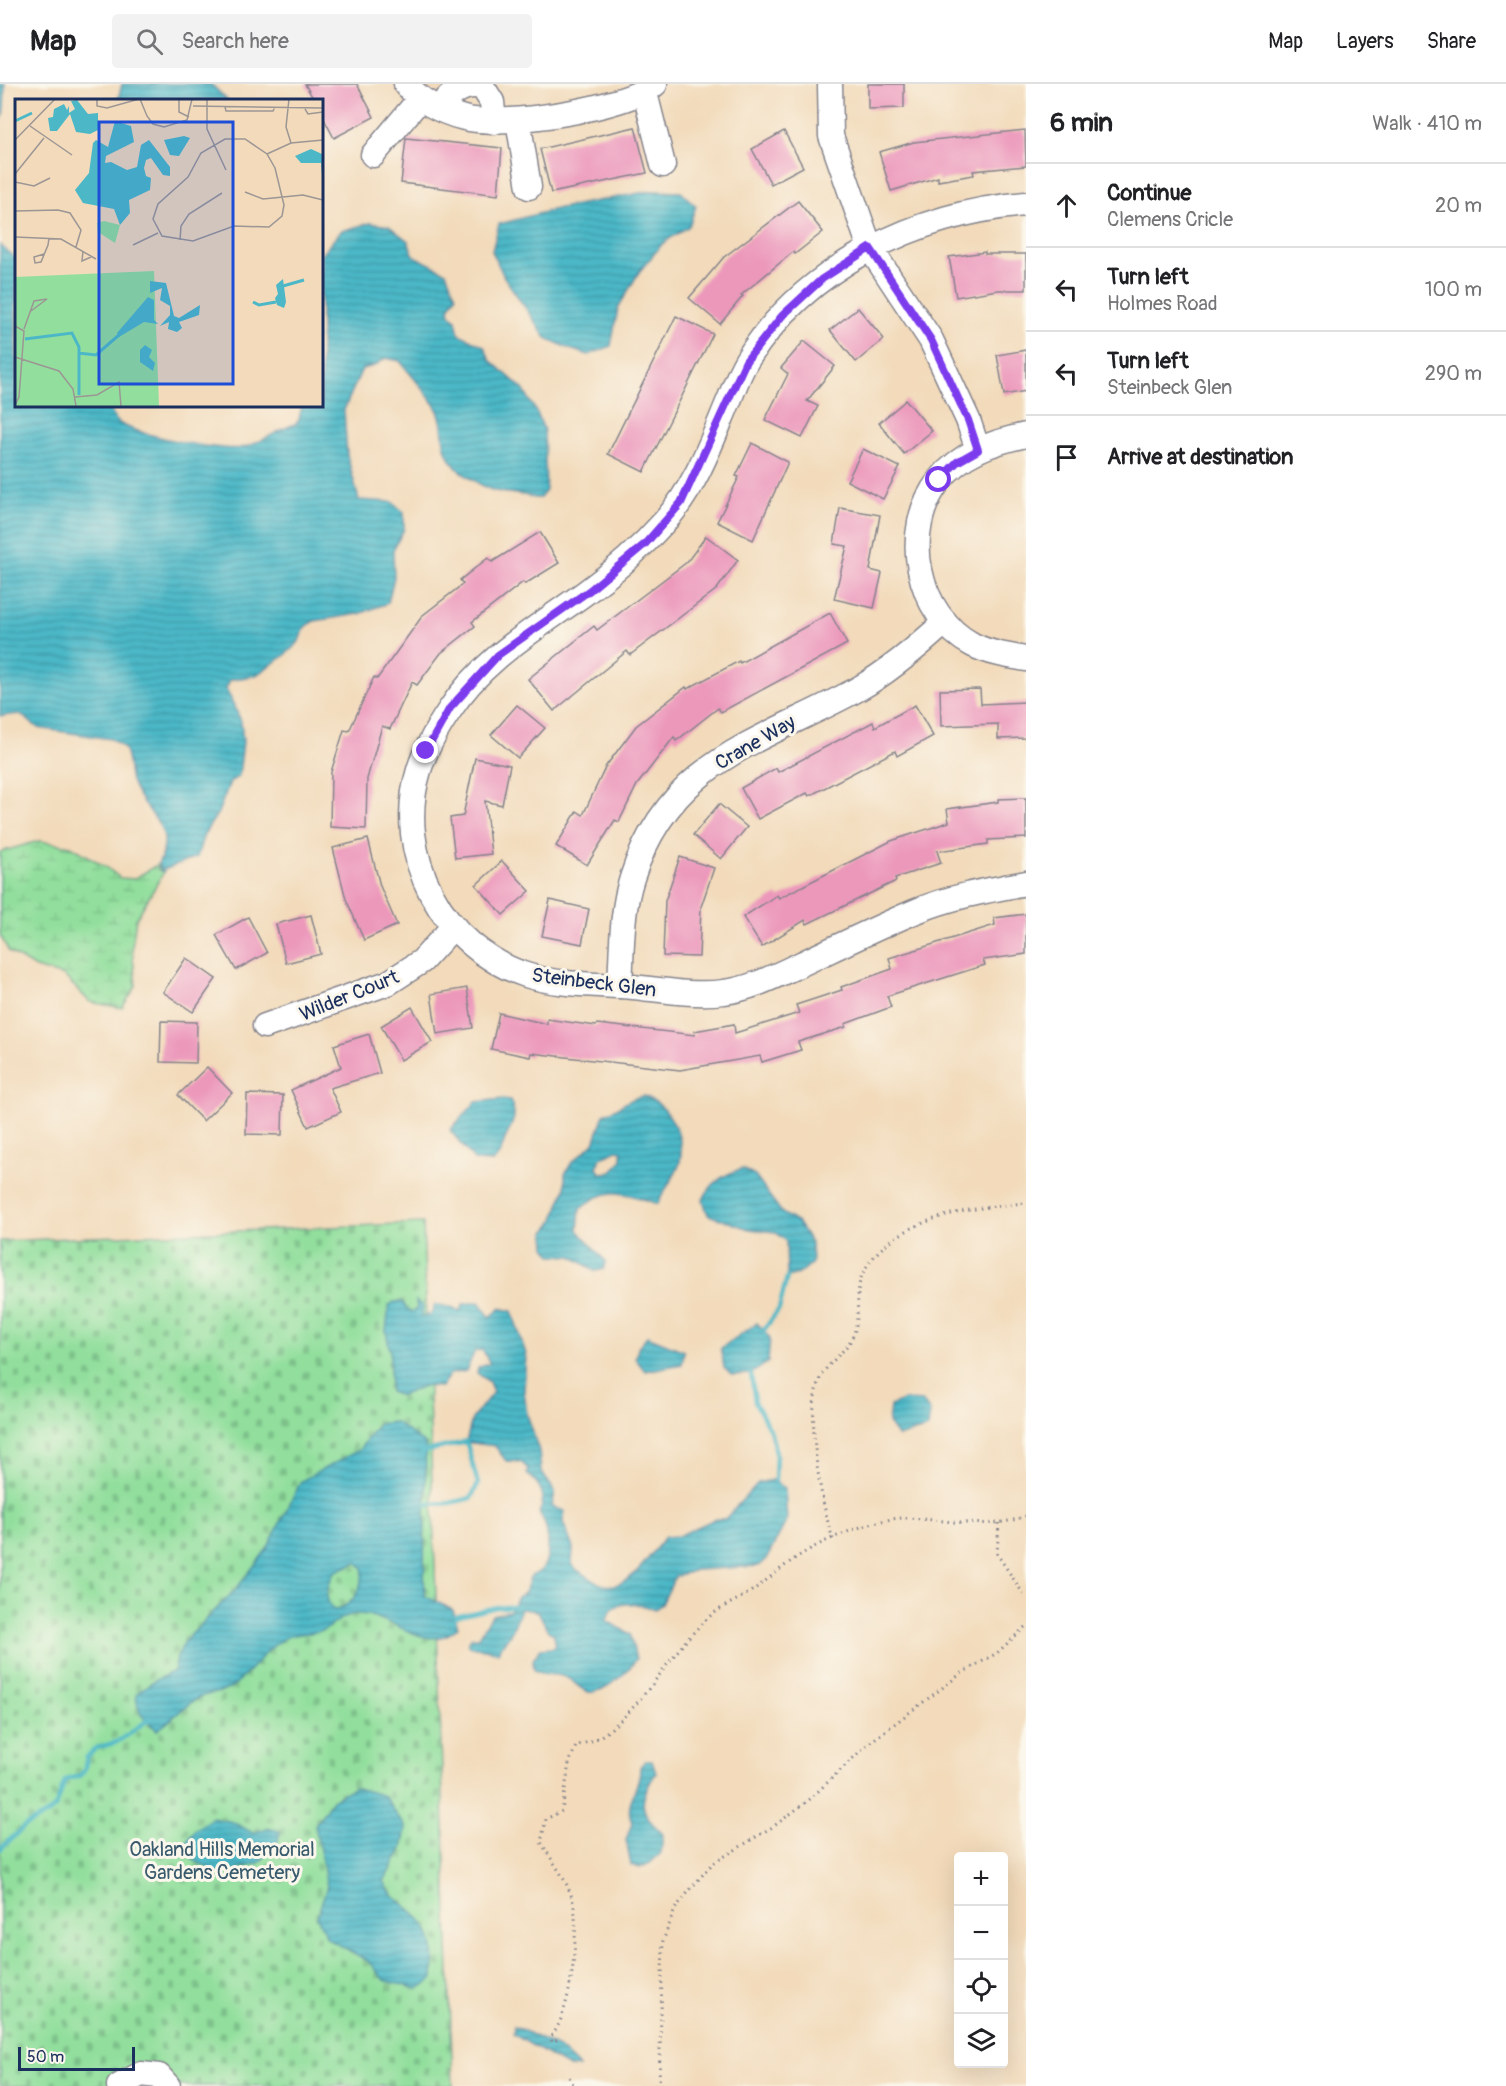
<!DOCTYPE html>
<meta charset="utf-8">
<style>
body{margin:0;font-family:Pangolin,sans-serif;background:#f2f2f2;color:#202124}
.controls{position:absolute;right:18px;bottom:18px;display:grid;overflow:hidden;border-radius:6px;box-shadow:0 6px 24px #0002}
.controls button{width:54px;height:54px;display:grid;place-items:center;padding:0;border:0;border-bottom:2px solid #e0e0e0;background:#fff;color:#202124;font:30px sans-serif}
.scale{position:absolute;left:18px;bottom:15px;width:117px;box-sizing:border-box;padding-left:6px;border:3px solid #1b2f5e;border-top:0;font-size:16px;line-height:21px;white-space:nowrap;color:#1b2f5e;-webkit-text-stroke:4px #fbf7ec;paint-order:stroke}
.stop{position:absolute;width:18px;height:18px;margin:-14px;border:4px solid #7c3aed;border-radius:50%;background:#fff}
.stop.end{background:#7c3aed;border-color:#fff;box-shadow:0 2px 6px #0008}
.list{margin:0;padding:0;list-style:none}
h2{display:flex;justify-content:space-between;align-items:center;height:78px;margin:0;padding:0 24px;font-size:26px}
h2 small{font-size:20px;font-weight:400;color:#757577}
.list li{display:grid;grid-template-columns:39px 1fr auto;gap:18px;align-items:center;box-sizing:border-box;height:84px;padding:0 24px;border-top:2px solid #e0e0e0}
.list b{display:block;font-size:22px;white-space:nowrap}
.list p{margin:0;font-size:20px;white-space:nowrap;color:#757577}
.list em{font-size:20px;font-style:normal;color:#757577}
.icon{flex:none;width:33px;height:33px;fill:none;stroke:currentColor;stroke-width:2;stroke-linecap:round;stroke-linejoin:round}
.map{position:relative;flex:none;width:1026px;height:2002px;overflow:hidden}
header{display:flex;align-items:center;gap:36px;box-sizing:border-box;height:84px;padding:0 30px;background:#fff;border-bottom:2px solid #e0e0e0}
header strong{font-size:28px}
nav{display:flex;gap:33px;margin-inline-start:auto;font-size:21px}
.search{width:420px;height:54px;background:#f2f2f2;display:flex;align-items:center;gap:15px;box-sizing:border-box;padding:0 21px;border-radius:6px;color:#757577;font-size:22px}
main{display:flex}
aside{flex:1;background:#fff}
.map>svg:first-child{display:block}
.wetland{fill:url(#wetland-marsh);stroke:#56877e;stroke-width:1.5}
.cemetery{fill:url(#cemetery-stones);stroke:#56877e;stroke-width:1.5}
.water{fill:url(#water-rules);stroke:#347492;stroke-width:1.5;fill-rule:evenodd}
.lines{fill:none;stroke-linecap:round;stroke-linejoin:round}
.stream{stroke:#4cb8c7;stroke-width:4.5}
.building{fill:#ec98bb}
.minor-casing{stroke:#86848c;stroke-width:27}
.path{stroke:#86848c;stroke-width:3;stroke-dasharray:1.5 4.5;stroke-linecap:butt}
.minor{stroke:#fff;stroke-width:24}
.route{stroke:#7c3aed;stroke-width:8}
.labels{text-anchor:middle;stroke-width:6;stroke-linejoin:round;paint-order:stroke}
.street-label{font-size:20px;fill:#1b2f5e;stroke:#fbf7ec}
.park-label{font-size:20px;fill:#395b6e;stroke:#fbf7ec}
.inset-river{fill:none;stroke:#4cb8c7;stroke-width:3}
.inset-road{fill:none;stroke:#9c9695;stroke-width:1.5}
.view{fill:#1d4ed8;fill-opacity:0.15;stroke:#1d4ed8;stroke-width:3}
.inset-edge{fill:none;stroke:#1b2f5e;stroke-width:3}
</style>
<header>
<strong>Map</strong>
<div class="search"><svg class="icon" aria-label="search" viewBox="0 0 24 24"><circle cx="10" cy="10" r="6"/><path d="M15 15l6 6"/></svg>Search here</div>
<nav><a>Map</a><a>Layers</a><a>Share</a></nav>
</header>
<main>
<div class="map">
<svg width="1026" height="2002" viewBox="0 0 1026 2002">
<defs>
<pattern id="wetland-marsh" width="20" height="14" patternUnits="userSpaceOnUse" patternTransform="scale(1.5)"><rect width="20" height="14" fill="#92df9d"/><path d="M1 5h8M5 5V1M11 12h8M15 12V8" fill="none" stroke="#7dc08a"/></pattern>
<pattern id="cemetery-stones" width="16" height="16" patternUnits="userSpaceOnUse" patternTransform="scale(1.5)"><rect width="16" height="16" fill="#92df9d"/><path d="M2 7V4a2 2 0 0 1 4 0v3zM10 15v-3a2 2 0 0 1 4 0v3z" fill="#7dc08a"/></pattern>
<pattern id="water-rules" width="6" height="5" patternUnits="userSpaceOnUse" patternTransform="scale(1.5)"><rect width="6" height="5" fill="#4cb8c7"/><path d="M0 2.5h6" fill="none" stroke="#3e96a5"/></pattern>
</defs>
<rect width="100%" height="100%" fill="#fbf7ec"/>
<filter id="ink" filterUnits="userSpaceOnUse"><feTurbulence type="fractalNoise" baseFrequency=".0167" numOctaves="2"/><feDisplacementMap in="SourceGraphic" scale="12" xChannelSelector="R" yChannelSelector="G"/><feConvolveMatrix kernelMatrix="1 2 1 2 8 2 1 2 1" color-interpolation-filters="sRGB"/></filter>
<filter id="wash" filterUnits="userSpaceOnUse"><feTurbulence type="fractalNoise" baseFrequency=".008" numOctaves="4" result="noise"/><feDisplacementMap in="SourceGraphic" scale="24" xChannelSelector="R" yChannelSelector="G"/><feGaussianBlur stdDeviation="1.35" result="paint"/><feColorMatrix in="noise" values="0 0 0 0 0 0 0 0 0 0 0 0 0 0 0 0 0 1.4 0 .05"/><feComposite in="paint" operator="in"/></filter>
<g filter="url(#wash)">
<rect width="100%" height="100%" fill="#f2daba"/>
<path class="wetland" d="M39 757 71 762 105 782 120 794 134 795 158 780V786L164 788 136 835 132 863 136 902 122 924 90 918 64 892 35 884 9 868 0 851V768Z"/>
<path class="cemetery" d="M423 1139 453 2002H0V1157Z"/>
<g class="water">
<path d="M0 0H5L4 30 0 39Z"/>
<path d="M122 0H211L227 16H118Z"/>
<path d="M651 107 681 108 696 122 689 142 663 159 639 188 618 224 611 262 589 271 570 265 546 254 504 193 492 167 499 140 560 124Z"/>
<path d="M370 139 389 142 408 157 414 172 446 188 456 212 449 224 450 230 456 236 459 250 484 262 490 276 523 305 537 329 544 346 546 406 540 414H535C519 408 500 411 485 403 462 390 445 380 443 352 442 343 442 333 437 325 427 308 412 293 400 277L386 274 374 282 362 285 344 326 347 371 359 416 392 418 404 428V445L393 466 394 493 388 519 359 530 314 537 306 542 298 559 284 572 256 591 230 596 226 604 241 637 243 658 239 692 230 698 218 729 204 750 197 773 161 787 158 780C179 741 142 730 131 697 128 686 129 674 124 664L111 655 38 644 20 630 0 632V161L16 175V321H108C111 326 113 333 117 337 128 350 223 368 241 364 260 360 277 346 295 340L299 336 302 321H321V171L341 147Z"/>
<path d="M643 1012C669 1020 685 1052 680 1078 677 1091 663 1106 658 1120 625 1110 610 1099 580 1125L578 1146 606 1178 604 1185 595 1187 572 1172 552 1171 546 1163 545 1148 552 1140 565 1105V1090L572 1078 594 1059 604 1030C619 1025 628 1014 643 1012ZM616 1066 622 1067V1075L612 1088 600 1089 597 1083 601 1074Z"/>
<path d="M503 1015 510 1016C518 1032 513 1038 506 1053 500 1066 504 1066 493 1078L475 1077 450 1046 476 1018Z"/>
<path d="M742 1085 755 1092 782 1129 798 1139 811 1159 812 1179 799 1190 787 1193 786 1157 775 1148 749 1145 708 1131 703 1116C710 1099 724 1090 742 1085Z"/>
<path d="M416 1217 423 1222 422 1233 431 1230 435 1221 451 1223 459 1228 464 1220 479 1218 490 1233 501 1224 512 1227 526 1270 524 1307 527 1330 539 1367 541 1387 555 1408 552 1423 565 1427 563 1438 573 1464 572 1481 575 1485C585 1489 593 1498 604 1501 630 1507 651 1469 665 1453L678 1452 715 1435H725L758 1399 772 1396 785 1404 787 1436 766 1476 759 1482 695 1486 675 1493 662 1520 655 1525C639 1520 610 1513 607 1537L630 1550 636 1575C631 1586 602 1611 589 1608 579 1606 574 1596 565 1593 555 1589 544 1593 534 1586L533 1576 540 1565 551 1564 555 1561 554 1550 548 1547 538 1527 521 1525 512 1547 498 1568 470 1562 468 1558 472 1553H479L492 1531 510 1527 518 1513 525 1509 530 1493C534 1490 539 1489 542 1485 552 1473 549 1441 539 1429 547 1414 541 1399 527 1390L528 1385C521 1375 516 1378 506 1377L495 1362 466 1358 472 1335 493 1308 489 1298 477 1289 478 1284 490 1279 482 1266 475 1267 466 1287 450 1290 441 1303 423 1302 401 1312 390 1308V1268L386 1247 389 1222 394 1218H402L409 1227 413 1228 417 1224Z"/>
<path d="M757 1239 770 1254 768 1278 751 1290 732 1291 724 1284 721 1264Z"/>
<path d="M647 1252 684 1267 682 1280 645 1287 635 1274 639 1262Z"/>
<path d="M905 1316 922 1317 930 1328 928 1344 898 1353 888 1339 890 1322Z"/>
<path d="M395 1338 425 1360C428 1411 422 1461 425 1512L453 1526 458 1543C426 1577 383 1519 347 1532 338 1535 332 1543 323 1546 310 1551 294 1547 280 1557 261 1570 249 1591 230 1604 220 1610 206 1609 196 1615 181 1624 172 1637 157 1646 143 1634 137 1629 136 1610L152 1598 174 1587 177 1573 185 1557 237 1504 267 1465 301 1397 359 1366 378 1340ZM357 1478 363 1484C363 1504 354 1522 334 1526 322 1516 328 1501 334 1488Z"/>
<path d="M645 1677H652L656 1689C638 1716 638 1728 663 1750L661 1769 650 1779 639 1784 631 1781 626 1756 632 1739C623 1719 641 1704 640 1683Z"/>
<path d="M354 1703 384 1712 406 1744 402 1765 384 1797C391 1813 399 1816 412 1827 435 1848 435 1866 433 1895L418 1905 384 1896 368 1877 327 1854 317 1833 327 1802 315 1741 332 1716Z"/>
<path d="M212 1734 233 1738 253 1749 267 1744 280 1747 278 1757 259 1779 220 1790 192 1775 187 1757 196 1745Z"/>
<path d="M514 1942 559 1964 579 1983 570 1984 513 1950Z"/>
</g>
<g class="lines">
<g class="stream">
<path d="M764 1246 779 1225 787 1193"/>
<path d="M751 1290 755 1318 770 1346 776 1369 775 1397"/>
<path d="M422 1368 466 1358"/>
<path d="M425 1420 450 1419 471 1414 478 1400 467 1360"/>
<path d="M455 1533 497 1523H513"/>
<path d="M0 1765 25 1742 49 1729 56 1722 65 1696 79 1692 84 1687 87 1673 96 1664 117 1658 151 1634"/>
</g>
</g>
<g id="blocks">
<g class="building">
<path d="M305 0H357L374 33 334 54 321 29V16H314Z"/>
<path d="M868 0H904V24L868 25Z"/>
<path d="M635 43 647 89 551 109 540 65Z"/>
<path d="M1025 46 1026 82 973 87 974 91 938 97V93L891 107 879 68 914 58Z"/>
<path d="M784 47 803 83 771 100 752 65Z"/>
<path d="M406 54 502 64 498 111 401 99Z"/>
<path d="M798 117 823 148 795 170 793 168 741 211 743 212 720 240 689 214 724 173Z"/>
<path d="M985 168V170H1026V206H998L956 213 949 173Z"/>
<path d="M858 224 884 255 856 278 830 246Z"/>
<path d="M676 232 713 250 644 388 608 370Z"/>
<path d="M804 257 835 282 807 317 818 322 802 354 765 336 788 290 781 284Z"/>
<path d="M1026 266V307L1004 311 997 271Z"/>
<path d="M906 316 932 347 904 370 879 339Z"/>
<path d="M752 359 788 378 753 456 717 438 739 393 736 392Z"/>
<path d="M863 365 900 383 883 415 847 397Z"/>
<path d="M840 424 880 431 870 486 882 489 874 524 834 515 847 462 834 460Z"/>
<path d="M540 448 559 479 525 500 523 498 472 538 475 542 441 569 417 601 412 598 390 645 382 642 367 695 366 745 330 743 331 688 344 646 349 647 374 593 377 595 423 531 463 500 460 496 488 474 492 478Z"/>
<path d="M706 452 738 476 717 505 630 571 627 567 554 627 528 595 594 542 597 546 687 478Z"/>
<path d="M830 529 847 560 721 628 718 624 676 657 674 653 637 701 619 738 615 736 587 781 556 762 577 727 583 731 606 682 636 642 686 603 687 605 739 577 740 579Z"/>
<path d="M980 605 981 620 1026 618V654L998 655V640L941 642 940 606Z"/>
<path d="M517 621 545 644 518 674 491 651Z"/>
<path d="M915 621 933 652 897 672 895 667 809 712 807 709 758 735 741 704 776 684 778 688 873 638 875 643Z"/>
<path d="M475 674 510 681 502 721 485 717 491 770 455 774 450 734 463 732Z"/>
<path d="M1026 714V754L988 756V760L937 767 941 779 895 794 896 797 807 840 805 836 762 863 743 833 777 811 779 814 891 757 949 738 947 725 998 718V715Z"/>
<path d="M719 720 747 743 721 775 693 751Z"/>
<path d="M368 755 380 802 397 841 364 856 346 815 333 764Z"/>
<path d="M680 773 714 784 701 823 699 873 663 872 665 817Z"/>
<path d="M502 777 530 807 503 831 476 801Z"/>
<path d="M550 816 589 825 582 860 542 852Z"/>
<path d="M1026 830V870L983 876 985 881 887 912 891 923 845 940 846 943 798 958 801 966 762 978 760 972 680 986 531 969 530 973 491 965 499 929 547 940V935L596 942 597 940 695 951 694 947 734 940 735 949 799 929 796 921 842 906 841 903 892 885 889 874 995 841 994 834Z"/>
<path d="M311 831 321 870 286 879 276 840Z"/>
<path d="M248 833 267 869 236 886 216 851Z"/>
<path d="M186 874 216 895 193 928 163 908Z"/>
<path d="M467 904 473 944 437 950 431 910Z"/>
<path d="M412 923 432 958 401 976 381 942Z"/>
<path d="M161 937 197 938 196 979 160 978Z"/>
<path d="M369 950 380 989 330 1004 341 1028 308 1043 291 1006 341 983 334 961Z"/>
<path d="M207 983 232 1009 203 1037 178 1011Z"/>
<path d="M247 1010 283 1011 282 1051 246 1050Z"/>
</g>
</g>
</g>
<g filter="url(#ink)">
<use href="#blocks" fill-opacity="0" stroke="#86848c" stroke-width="1.5"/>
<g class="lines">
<defs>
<g id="minor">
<path d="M406 0C420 17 441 28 464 34 500 44 627 24 655 0"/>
<path d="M830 0 831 52 870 164 931 256 968 336 978 366"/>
<path d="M645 9 663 81"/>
<path d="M438 24C452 10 461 0 482 2L492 18 494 38"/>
<path d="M518 36 529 103"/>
<path d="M373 71 419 16"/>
<path d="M1026 120C918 129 807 181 747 276 740 287 735 301 730 314 712 356 696 403 665 437 641 464 614 488 585 509 537 544 482 575 449 627 437 645 425 666 419 686 393 771 443 864 526 891 560 902 598 900 633 903 662 906 695 912 724 908 751 905 777 891 801 880 839 862 876 844 914 828 949 813 988 806 1026 799"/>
<path d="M1026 351C993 358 960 369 939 397 900 446 916 531 973 561 989 569 1008 572 1026 575"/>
<path d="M620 902C622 867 621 827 632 794 670 675 762 658 858 605 890 587 918 563 945 538"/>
<path d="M265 942 388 899 422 877 452 844"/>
<path d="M119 2002 141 1990 159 1992 168 2002"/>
</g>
</defs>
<use href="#minor" class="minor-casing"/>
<g class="path">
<path d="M999 1439 997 1470 1026 1514"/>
<path d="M833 1455C821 1420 805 1331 819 1297 826 1279 844 1270 852 1254 862 1233 853 1207 864 1187 893 1134 972 1123 1026 1119"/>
<path d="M557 1956 552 1958 551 1952C571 1933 581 1840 572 1814 566 1794 551 1776 541 1758L546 1735 562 1727 569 1679 576 1662C584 1659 594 1657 601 1652 645 1622 668 1570 708 1534 719 1524 734 1518 747 1510 766 1498 782 1482 802 1470 825 1455 877 1434 904 1434 946 1435 986 1447 1026 1432"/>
<path d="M569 1993 574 2002"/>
<path d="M659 2002 663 1857 675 1825 693 1802 712 1780 774 1742 809 1716 869 1659 962 1589 997 1569 1026 1542"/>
</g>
<use href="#minor" class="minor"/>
</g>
</g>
<g class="lines" filter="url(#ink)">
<path class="route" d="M426 667 450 624 498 571 590 506 645 460 681 419 746 277 782 232 822 195 870 164 931 256 968 336 978 366 957 378 939 396"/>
</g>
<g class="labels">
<g class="street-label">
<text transform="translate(755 658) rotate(-30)" y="7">Crane Way</text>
<text transform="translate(594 898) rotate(7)" y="7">Steinbeck Glen</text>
<text transform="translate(349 911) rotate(-22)" y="7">Wilder Court</text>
</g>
<g class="park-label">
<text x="222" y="1772">Oakland Hills Memorial<tspan x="222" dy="23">Gardens Cemetery</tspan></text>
</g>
</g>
<g transform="translate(15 15)">
<rect width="308" height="308" fill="#f2daba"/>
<path d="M89 122 105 126 100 144 83 133 82 124Z" fill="#92df9d"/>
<path d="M139 172 144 307H0V178Z" fill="#92df9d"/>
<path d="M62 1 73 15 83 14V31L75 35 61 33 55 15 42 32H35L33 19 38 18 39 10 49 5 52 11 54 7V14L60 10 56 2ZM100 22 116 27 119 43 91 57 90 64 96 63 112 71 122 68 126 46 134 41 155 68V77L148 76 136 59 131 61 129 69 131 77 136 79 135 91 114 101 115 114 105 126 99 110 68 104 60 91 74 74 78 44 81 41 93 48ZM169 37 175 39 164 57 155 56 149 41ZM296 50 307 55V76L306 64H286L280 57ZM268 180 271 203 269 209 262 206 260 199 263 195 261 186ZM135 182 151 184 159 217 164 219 185 206 184 216 164 223 167 229 162 233 153 230 154 223 145 227 155 216V207L145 201 147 189 135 194ZM133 198 139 201V221L143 225 129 223 104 238 102 234ZM130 246 137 251 134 258 140 264 138 272 125 263V251Z" fill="#4cb8c7"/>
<path class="inset-river" d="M0 22 17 14M268 187 289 181M238 203 244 206 261 203M10 240 57 234 64 248V296M63 254 81 256 104 236"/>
<path class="inset-road" d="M125 0 132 17 138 25 149 28 172 21 177 0M164 0V13L174 18M192 0V30L211 71M274 0 271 28 276 44M82 1V7L92 9 124 0M178 7 308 9M210 8 211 12H258L260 8M290 10 293 15 308 13M15 27 57 56M210 40H230L252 55 260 69 269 106 267 117 254 128 219 127 178 142 147 137 138 120 143 105 173 78 186 54ZM0 41 40 0M252 55 276 44 308 41M0 75 29 39M0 83 19 87 35 79M230 93 248 100 288 96 308 101M0 112 43 111 55 114 66 131 61 148M0 138 46 140 81 160M165 141 166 127 174 115 207 94M118 146 143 134M68 152 67 162 76 158M29 155 19 158 20 164 26 163 33 146 34 139M0 227 9 232 4 298 0 306M9 230 19 202 32 200 16 212M0 258 44 272 58 290 61 307M60 298 82 296 104 283 106 307"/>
<path class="view" d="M84 23H218V285H84Z"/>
<rect width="308" height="308" class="inset-edge"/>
</g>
</svg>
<div class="controls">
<button>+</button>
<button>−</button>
<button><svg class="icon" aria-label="locate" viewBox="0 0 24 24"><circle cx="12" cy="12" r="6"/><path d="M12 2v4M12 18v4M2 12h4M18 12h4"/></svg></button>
<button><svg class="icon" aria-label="layers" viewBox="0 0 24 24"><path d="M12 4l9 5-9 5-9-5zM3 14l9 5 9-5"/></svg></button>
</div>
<div class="scale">50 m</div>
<div class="stop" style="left:939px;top:396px"></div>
<div class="stop end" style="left:426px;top:667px"></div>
</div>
<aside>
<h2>6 min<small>Walk · 410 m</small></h2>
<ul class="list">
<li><svg class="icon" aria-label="ahead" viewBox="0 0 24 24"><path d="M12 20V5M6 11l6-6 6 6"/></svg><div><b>Continue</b><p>Clemens Cricle</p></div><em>20 m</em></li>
<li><svg class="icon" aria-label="left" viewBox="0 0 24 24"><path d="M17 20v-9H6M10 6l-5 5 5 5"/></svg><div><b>Turn left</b><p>Holmes Road</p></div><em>100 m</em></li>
<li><svg class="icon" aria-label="left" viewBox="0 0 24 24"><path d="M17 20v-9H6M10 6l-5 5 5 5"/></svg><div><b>Turn left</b><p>Steinbeck Glen</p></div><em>290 m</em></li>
<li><svg class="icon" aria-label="arrive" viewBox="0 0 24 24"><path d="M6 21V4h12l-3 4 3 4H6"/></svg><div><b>Arrive at destination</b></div></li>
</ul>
</aside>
</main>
